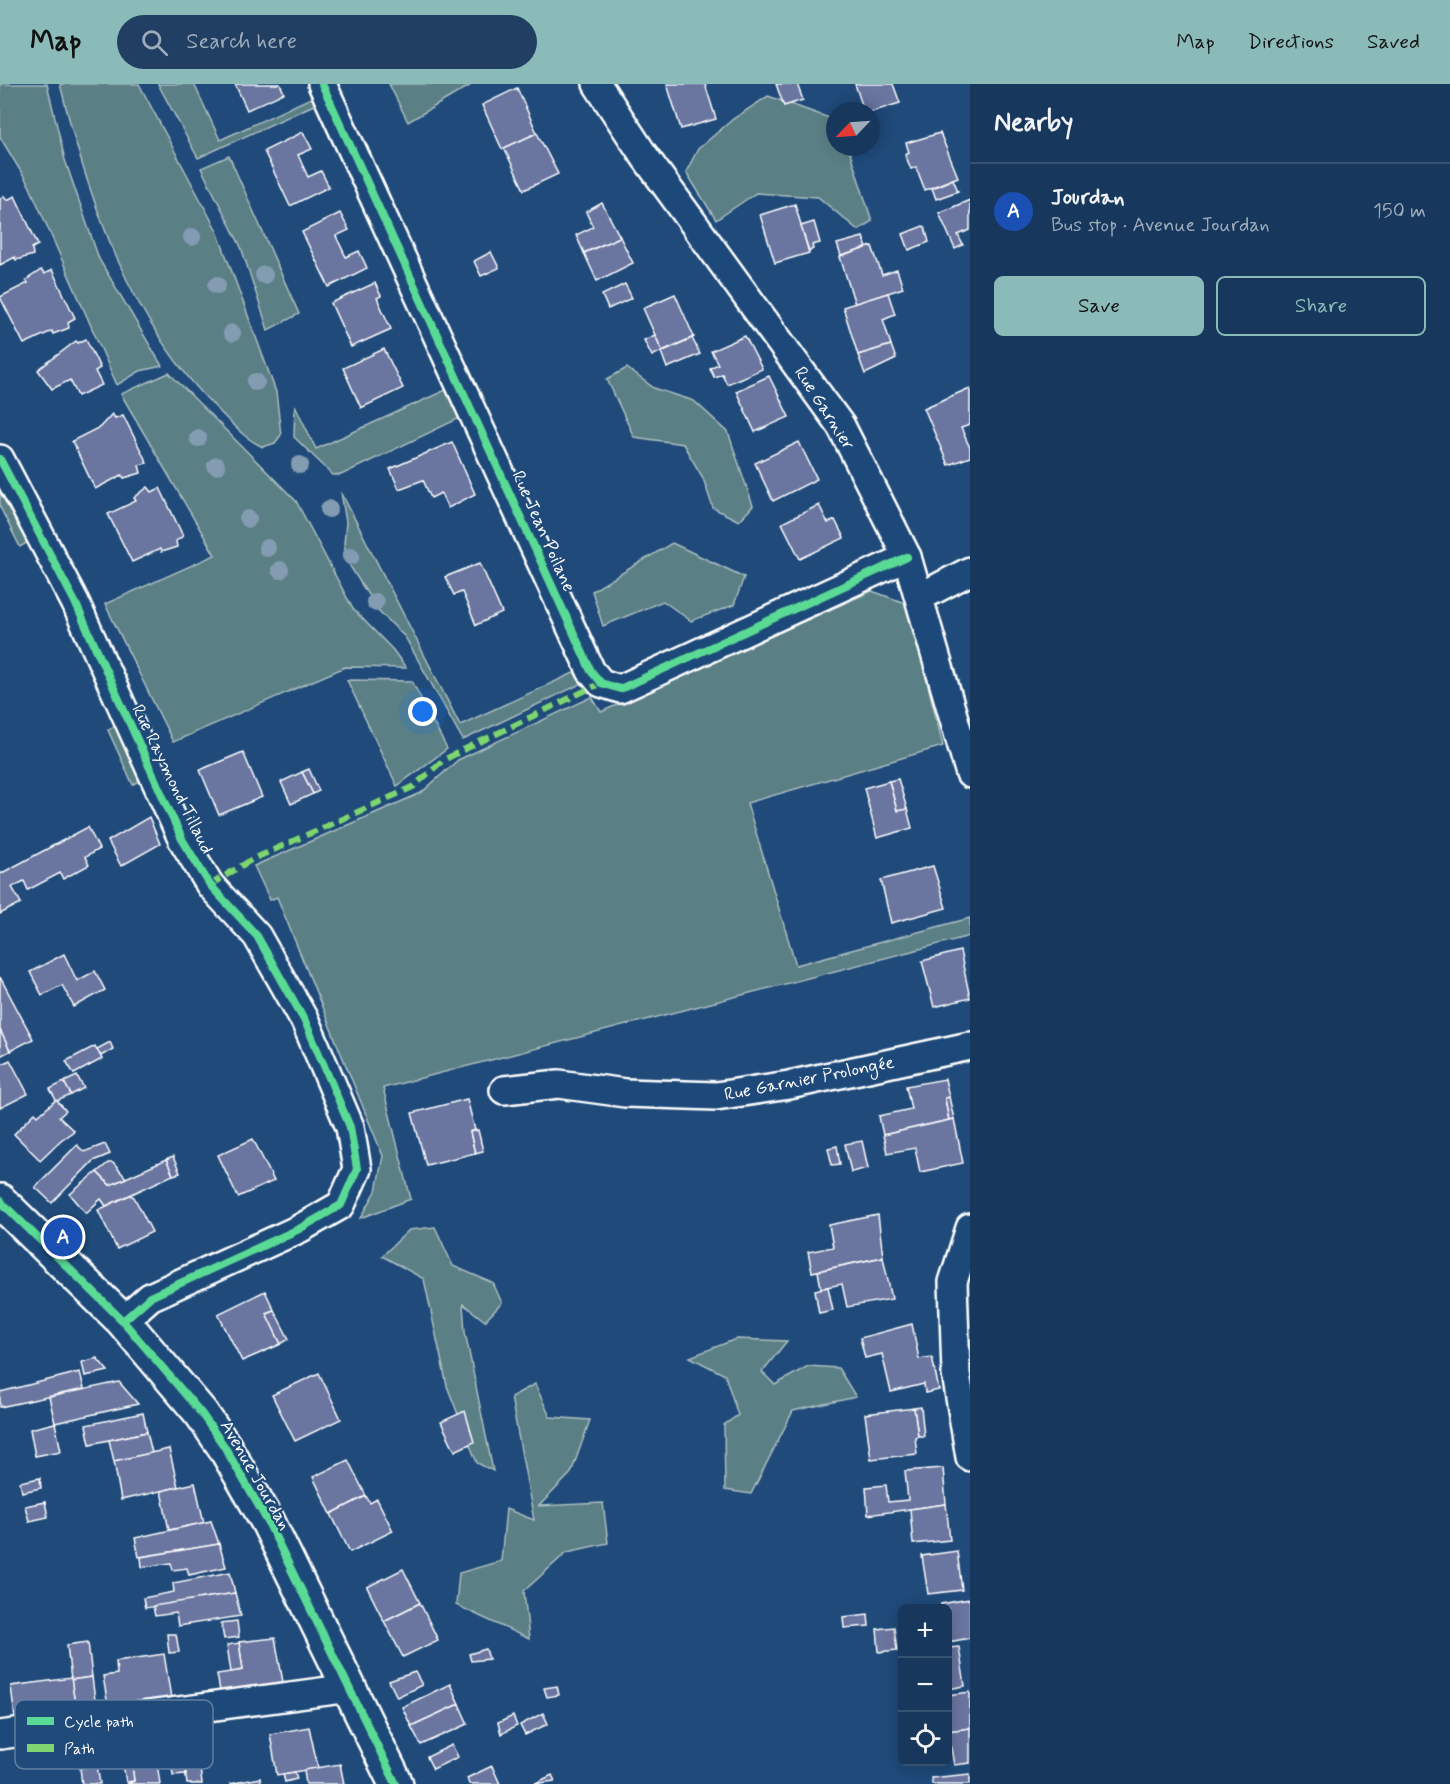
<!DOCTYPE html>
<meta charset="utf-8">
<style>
body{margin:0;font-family:Mynerve,sans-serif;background:#203f62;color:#f1f3f6}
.controls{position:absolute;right:18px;bottom:18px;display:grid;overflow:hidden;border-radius:9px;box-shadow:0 3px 15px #0003}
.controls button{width:54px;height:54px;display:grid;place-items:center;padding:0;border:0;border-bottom:2px solid #365272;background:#17385c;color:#f1f3f6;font:30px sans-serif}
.compass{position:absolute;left:826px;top:18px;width:54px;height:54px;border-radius:50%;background:#17385c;box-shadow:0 3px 15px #0003;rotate:245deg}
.you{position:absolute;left:423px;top:628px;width:21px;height:21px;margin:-15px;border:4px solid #fff;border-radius:50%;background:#1a73e8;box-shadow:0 0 0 9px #1a73e833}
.badge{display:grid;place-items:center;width:39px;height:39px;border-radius:50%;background:#8bbbb9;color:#fff;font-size:20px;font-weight:700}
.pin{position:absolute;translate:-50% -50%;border:3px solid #fff;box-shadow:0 2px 6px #0006}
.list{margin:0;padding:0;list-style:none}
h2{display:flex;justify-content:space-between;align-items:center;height:78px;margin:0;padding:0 24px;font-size:26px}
h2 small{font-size:20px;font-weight:400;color:#9eacbb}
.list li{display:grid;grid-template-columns:39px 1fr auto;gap:18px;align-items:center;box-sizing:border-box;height:96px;padding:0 24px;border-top:2px solid #365272}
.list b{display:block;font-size:22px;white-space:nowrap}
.list p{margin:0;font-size:20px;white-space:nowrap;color:#9eacbb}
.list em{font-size:20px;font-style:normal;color:#9eacbb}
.actions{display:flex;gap:12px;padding:18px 24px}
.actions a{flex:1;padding:14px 0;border:2px solid #8bbbb9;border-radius:9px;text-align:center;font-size:21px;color:#8bbbb9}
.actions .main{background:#8bbbb9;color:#111}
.icon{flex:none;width:33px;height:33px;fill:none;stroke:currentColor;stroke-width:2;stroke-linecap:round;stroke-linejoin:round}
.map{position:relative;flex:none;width:970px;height:1700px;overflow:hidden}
header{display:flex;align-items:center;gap:36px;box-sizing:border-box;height:84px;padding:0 30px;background:#8bbbb9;color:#111}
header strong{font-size:28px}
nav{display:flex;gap:33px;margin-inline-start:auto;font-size:21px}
.search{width:420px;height:54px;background:#203f62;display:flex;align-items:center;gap:15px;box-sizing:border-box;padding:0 21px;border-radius:33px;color:#9eacbb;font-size:22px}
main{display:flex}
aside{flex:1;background:#17385c}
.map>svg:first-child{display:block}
.green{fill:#5a7f84;stroke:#acbfc2;stroke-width:1.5}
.building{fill:#6a75a0;stroke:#fff;stroke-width:1.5}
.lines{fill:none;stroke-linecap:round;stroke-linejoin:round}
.street-casing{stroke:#fff;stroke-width:32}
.secondary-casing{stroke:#fff;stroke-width:38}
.street{stroke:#1f4a7a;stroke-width:27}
.secondary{stroke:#1f4a7a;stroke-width:33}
.quiet{stroke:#7fd670;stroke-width:6;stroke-dasharray:12 6;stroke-linecap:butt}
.cycleway-casing{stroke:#1f4a7a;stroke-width:11}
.cycleway{stroke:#5adb95;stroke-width:8}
.tree{fill:#849cb2}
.labels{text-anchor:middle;stroke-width:4.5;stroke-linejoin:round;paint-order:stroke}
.street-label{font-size:18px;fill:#fff;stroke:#1f4a7a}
.key{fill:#1f4a7a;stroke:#6280a2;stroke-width:1.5}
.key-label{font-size:16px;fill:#fff}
</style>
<header>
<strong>Map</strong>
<div class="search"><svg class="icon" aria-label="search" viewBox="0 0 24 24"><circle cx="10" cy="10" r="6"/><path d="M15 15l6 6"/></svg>Search here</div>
<nav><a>Map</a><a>Directions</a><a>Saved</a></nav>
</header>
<main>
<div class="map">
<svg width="970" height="1700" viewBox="0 0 970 1700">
<rect width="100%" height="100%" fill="#1f4a7a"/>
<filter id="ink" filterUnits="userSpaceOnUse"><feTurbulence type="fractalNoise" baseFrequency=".0167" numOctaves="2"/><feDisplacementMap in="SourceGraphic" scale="12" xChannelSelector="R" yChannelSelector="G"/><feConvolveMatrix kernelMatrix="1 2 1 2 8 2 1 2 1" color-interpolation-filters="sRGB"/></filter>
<g filter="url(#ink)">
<g class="green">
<path d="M0 0H47L65 76 99 175 162 282 140 287 117 301 29 101 0 53Z"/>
<path d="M60 0H139L217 147 276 308 281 351 275 359 263 363C245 355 232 340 218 326 130 239 89 117 60 0Z"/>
<path d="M158 0H194L220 56 315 12 318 19 198 74Z"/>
<path d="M389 0H470L471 1 408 38Z"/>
<path d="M768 12 835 36V63H848L872 137 858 146 818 113 756 109 716 136 686 88 698 65 733 35Z"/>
<path d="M229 72 299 230 268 246 241 163 201 84Z"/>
<path d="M627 284 654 304 694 317 728 348 753 422 739 437 713 424 703 394 683 360 634 353 607 295Z"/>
<path d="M169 289 296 417 353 525 393 566 406 584 345 583 173 658 105 520 215 471 121 310Z"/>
<path d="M450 304 464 332 341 391H333L294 353 295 321 316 365Z"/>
<path d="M0 389 33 455 20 463 0 423Z"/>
<path d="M341 408 460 641 580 586 585 598 463 656 405 553 377 525 348 479 344 460 346 438Z"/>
<path d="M672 459 744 493 734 521 691 537 663 517 603 542 592 507Z"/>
<path d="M872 507 908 520 943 662 747 719 796 881 970 834V852L383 1004 411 1115 361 1134 376 1107 383 1072 277 813 270 816 254 782 421 709 458 676 592 613 601 628Z"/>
<path d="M347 596 412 597 447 665 397 702Z"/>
<path d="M122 637 148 692 133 701 108 646Z"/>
<path d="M435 1143 453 1182 493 1199 502 1219 485 1237 463 1220 465 1248 493 1387 477 1379 447 1302 424 1195 382 1172 409 1146Z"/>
<path d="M736 1255 787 1257 762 1288 775 1301 808 1282 838 1284 856 1313 793 1327 751 1410 725 1406 724 1341 738 1331 725 1291 690 1273Z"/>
<path d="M535 1300 550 1333 590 1336 571 1389 539 1422 603 1419 608 1459 567 1468 524 1507 529 1555 456 1521 459 1489 501 1477 506 1425 534 1436 511 1313Z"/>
</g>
<g class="building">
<path d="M235 0H280L284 9 247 26Z"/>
<path d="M667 0H705L716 35 681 45Z"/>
<path d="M776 0H797L803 16 784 22Z"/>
<path d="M855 0H893L900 19 871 28 864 27Z"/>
<path d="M517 4 537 49 502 65 482 21Z"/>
<path d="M303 48 312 65 298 71 308 93 321 87 329 103 290 122 264 67Z"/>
<path d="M537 49 558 90 524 106 504 64Z"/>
<path d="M940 49 958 93 925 106 916 83 911 85 905 70 909 68 906 59Z"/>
<path d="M953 95 958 107 936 115 932 104Z"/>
<path d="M4 112 7 116 15 112 38 161 32 164 33 171 16 176 15 173 0 181V115Z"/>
<path d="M970 116V146L958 151 963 161 955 165 939 129Z"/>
<path d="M602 119 620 153 584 169 576 151 593 143 586 128Z"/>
<path d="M795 120 809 169 775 179 760 131Z"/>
<path d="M340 129 349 146 336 152 346 173 359 167 367 184 329 203 302 148Z"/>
<path d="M814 138 820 159 812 161 813 165 809 167 801 142Z"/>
<path d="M923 142 925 143 929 158 909 166 903 150Z"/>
<path d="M620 153 633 179 597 197 584 169Z"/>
<path d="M863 153 867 164 841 172 837 160Z"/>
<path d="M872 162 882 191 897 186 903 204 855 220 840 173Z"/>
<path d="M491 168 499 184 481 192 474 177Z"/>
<path d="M41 186 44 190 52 186 75 234 68 238 69 244 53 250 52 247 24 260 0 213 28 199 26 196Z"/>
<path d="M375 199 381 212 377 214 391 245 351 263 331 219Z"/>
<path d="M625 200 632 214 608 225 602 211Z"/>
<path d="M888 209 895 230 883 235 891 261 858 271 843 223Z"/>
<path d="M675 210 694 253 662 267 643 224Z"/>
<path d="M655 251 662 267 652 272 644 256Z"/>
<path d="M745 252 762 285 727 300 722 290 714 293 710 284 718 280 711 267Z"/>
<path d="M692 254 700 270 667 284 661 268Z"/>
<path d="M86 255 100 284 95 287 102 301 78 312 70 296 52 305 38 286 76 257 78 259Z"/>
<path d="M891 261 896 275 865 290 858 271Z"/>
<path d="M384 265 403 304 361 324 343 284Z"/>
<path d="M769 292 789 333 755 348 736 307Z"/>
<path d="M970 304V341L961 344 970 364V373L948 381 924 324Z"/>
<path d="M112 330 115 334 123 331 147 379 139 381 141 389 124 394 122 391 95 405 72 357 100 343Z"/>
<path d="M452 358 475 410 448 424 441 409 431 414 423 396 399 405 390 385Z"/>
<path d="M799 358 817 395 773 417 755 379Z"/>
<path d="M148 403 152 408 160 404 183 452 176 457 177 463 161 468 160 465 132 478 108 430 136 417 134 414Z"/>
<path d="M819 421 828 439 835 436 844 454 800 475 782 439Z"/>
<path d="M480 479 502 529 476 541 462 508 454 511 445 493Z"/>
<path d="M243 668 262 713 219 731 200 686Z"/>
<path d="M309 685 319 707 313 710 302 688Z"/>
<path d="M302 688 313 710 291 720 281 698Z"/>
<path d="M898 695 907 725 897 727 889 697Z"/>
<path d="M889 697 897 727 907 725 912 744 877 754 864 704Z"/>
<path d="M149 733 160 760 121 782 108 757Z"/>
<path d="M88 743 99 765 85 773 89 781 63 795 60 789 28 806 24 797 12 803 21 819 0 830V790Z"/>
<path d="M933 782 946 824 891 839 881 796Z"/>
<path d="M960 867 970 914 934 923 922 877Z"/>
<path d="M64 870 77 897 95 887 105 906 74 923 62 901 42 911 30 888Z"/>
<path d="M0 893 33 955 10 967 0 946Z"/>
<path d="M0 946 10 967 0 972Z"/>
<path d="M110 958 113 965 101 972 97 965Z"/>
<path d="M95 962 102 975 74 990 66 977Z"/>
<path d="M10 976 28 1010 0 1024V981Z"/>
<path d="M77 992 84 1004 71 1011 64 998Z"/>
<path d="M945 995 949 1013 945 1014 949 1036 883 1051 879 1032 911 1025 906 1002Z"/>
<path d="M64 998 71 1011 57 1017 66 1027 59 1033 74 1047 61 1056 40 1076 14 1050 35 1029 38 1032 56 1016 50 1005Z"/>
<path d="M949 1013 954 1035 949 1036 945 1014Z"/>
<path d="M467 1015 475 1046 470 1048 475 1069 426 1081 412 1029Z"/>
<path d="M954 1035 963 1079 920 1088 915 1064 887 1069 883 1051Z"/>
<path d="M478 1046 483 1067 475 1069 470 1048Z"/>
<path d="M253 1055 274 1097 238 1113 218 1071Z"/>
<path d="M862 1057 868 1084 851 1088 845 1060Z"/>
<path d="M105 1060 110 1070 93 1077 52 1119 35 1103 77 1061 84 1068Z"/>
<path d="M837 1062 840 1080 832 1081 828 1064Z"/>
<path d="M173 1073 180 1089 173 1091 166 1076Z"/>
<path d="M166 1076 173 1091 106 1122 101 1115 86 1129 70 1110 97 1088 110 1101Z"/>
<path d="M108 1079H113L126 1094 110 1101 97 1088Z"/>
<path d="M130 1111 134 1113 152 1148 117 1165 98 1126Z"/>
<path d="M878 1131 883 1173 812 1188 808 1168 833 1163 829 1141Z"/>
<path d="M883 1173 892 1215 847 1223 842 1200 821 1204 818 1187Z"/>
<path d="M828 1203 833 1226 819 1229 815 1206Z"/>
<path d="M265 1207 274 1226 266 1229 281 1260 242 1277 218 1230Z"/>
<path d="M274 1226 289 1255 281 1260 266 1229Z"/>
<path d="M912 1240 919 1275 932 1273 939 1306 925 1309 924 1300 891 1308 882 1270 865 1274 860 1254Z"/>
<path d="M97 1274 108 1287 85 1292 82 1278Z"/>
<path d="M80 1288 84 1305 0 1323V1308Z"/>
<path d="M319 1289 341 1335 295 1357 272 1311Z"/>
<path d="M119 1298 138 1320 55 1339 49 1313Z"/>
<path d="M921 1323 924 1352H918L914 1324Z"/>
<path d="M914 1324 918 1352 915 1353 917 1370 871 1375 865 1330Z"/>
<path d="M465 1327 474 1358 455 1367 441 1338Z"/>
<path d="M143 1329 147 1348 90 1360 86 1341Z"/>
<path d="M55 1339 61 1367 35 1372 30 1345Z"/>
<path d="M147 1348 152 1369 114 1377 109 1356Z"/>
<path d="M169 1365 178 1403 121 1416 114 1377Z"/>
<path d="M348 1376 366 1412 331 1430 313 1393Z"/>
<path d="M943 1384 946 1420 868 1431 866 1403 886 1401 888 1418 908 1416 905 1387Z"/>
<path d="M40 1394 41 1404 22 1408 20 1398Z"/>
<path d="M195 1399 204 1439 169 1446 161 1407Z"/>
<path d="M366 1412 370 1419 377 1415 393 1447 350 1468 331 1430Z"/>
<path d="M45 1418 48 1433 29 1437 25 1422Z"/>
<path d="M946 1420 950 1456 913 1460 910 1425Z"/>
<path d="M211 1437 219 1460 139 1473 135 1454Z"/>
<path d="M219 1460 226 1483 189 1491 187 1484 173 1486 171 1479 142 1483 141 1473Z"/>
<path d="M957 1467 962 1506 928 1510 922 1472Z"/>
<path d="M403 1485 420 1519 384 1537 367 1503Z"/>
<path d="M230 1488 235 1509 145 1524 143 1514 174 1508 173 1499Z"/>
<path d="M235 1509 241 1532 178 1542 176 1529 155 1532 153 1522Z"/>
<path d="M970 1515V1554L948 1558V1524H941V1520Z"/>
<path d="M420 1519 438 1556 403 1573 384 1537Z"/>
<path d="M868 1530 869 1542 844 1544 843 1533Z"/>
<path d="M237 1537 239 1553 224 1555 221 1539Z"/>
<path d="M894 1543 897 1566 879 1568 877 1545Z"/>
<path d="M167 1550H176L179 1568 169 1569Z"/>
<path d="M275 1554 283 1598 220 1607 217 1590 243 1586 239 1558Z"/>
<path d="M88 1558 92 1593 71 1596 67 1561Z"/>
<path d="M239 1559 243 1586 231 1588 227 1561Z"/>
<path d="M959 1563 965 1602 948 1605V1564Z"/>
<path d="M486 1565 489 1575 471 1577 469 1570Z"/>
<path d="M164 1570 171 1614 108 1622 103 1592 117 1590 116 1577Z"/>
<path d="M415 1588 422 1601 397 1613 389 1597Z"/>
<path d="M92 1593 96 1624 76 1627 71 1596Z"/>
<path d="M71 1594 76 1627 15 1635 11 1602Z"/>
<path d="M450 1600 459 1620 411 1642 402 1623Z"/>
<path d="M557 1602 559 1611 547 1613 544 1604Z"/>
<path d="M970 1608V1644L948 1647V1611Z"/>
<path d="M459 1620 468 1640 421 1661 411 1642Z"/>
<path d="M543 1629 548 1640 525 1651 520 1641Z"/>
<path d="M513 1632 517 1642 501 1650 498 1639Z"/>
<path d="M309 1643 318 1684 277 1691 270 1650Z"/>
<path d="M970 1644V1679L954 1681 948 1647Z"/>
<path d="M195 1646 202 1700H187L180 1648Z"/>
<path d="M180 1648 186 1690 173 1691 168 1649Z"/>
<path d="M153 1651 160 1700H127L134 1697 128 1654Z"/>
<path d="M452 1661 458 1673 433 1685 427 1673Z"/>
<path d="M131 1673 134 1697 126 1698 122 1674Z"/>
<path d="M92 1674H96L100 1700H82L80 1684 93 1682Z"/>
<path d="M340 1680 344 1700H306L304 1686Z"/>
<path d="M492 1682 500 1700H469L467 1694Z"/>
<path d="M295 1688 297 1695 285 1698 283 1690Z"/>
<path d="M970 1690V1700H932L931 1694Z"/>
<path d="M552 1691 555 1697 533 1700 538 1698Z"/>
<path d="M260 1694 261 1700H229Z"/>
</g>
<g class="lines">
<defs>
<g id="street">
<path d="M322 0 591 587 601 599 620 605 907 473"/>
<path d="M597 0 643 70 841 342 907 473 970 690"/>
<path d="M0 375 75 518 182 755 210 801 257 852 305 937 350 1043 357 1085 341 1121 299 1145 150 1213 123 1237"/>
<path d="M920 513 970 487"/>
<path d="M504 1006 559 1000 625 1009 716 1012 789 1001 970 962"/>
<path d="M970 1144 953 1198 956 1290 970 1373"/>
<path d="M0 1651 350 1604"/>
</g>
<path id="secondary" d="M0 1117 123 1237 201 1329 224 1362 268 1438 396 1700"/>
</defs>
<use href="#street" class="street-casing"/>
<use href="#secondary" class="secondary-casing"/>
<use href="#street" class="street"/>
<use href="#secondary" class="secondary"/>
<path class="quiet" d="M210 801 251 776 413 703 442 677 461 667 601 599"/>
<defs>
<g id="cycleway">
<path d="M322 0 591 587 601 599 620 605 907 473"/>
<path d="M0 375 75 518 182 755 210 801 257 852 305 937 350 1043 357 1085 341 1121 299 1145 150 1213 123 1237"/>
<path d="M0 1117 123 1237 201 1329 224 1362 268 1438 396 1700"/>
</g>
</defs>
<use href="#cycleway" class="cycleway-casing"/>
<use href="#cycleway" class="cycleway"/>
</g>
<g class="tree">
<circle cx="192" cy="153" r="9"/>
<circle cx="264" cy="191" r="9"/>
<circle cx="217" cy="201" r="9"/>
<circle cx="232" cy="249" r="9"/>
<circle cx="256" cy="298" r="9"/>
<circle cx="198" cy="354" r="9"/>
<circle cx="300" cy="381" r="9"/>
<circle cx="216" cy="382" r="9"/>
<circle cx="329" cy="425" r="9"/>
<circle cx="248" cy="435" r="9"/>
<circle cx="267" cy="464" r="9"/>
<circle cx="351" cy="472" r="9"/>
<circle cx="280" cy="486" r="9"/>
<circle cx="375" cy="518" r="9"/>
</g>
</g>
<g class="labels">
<g class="street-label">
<text transform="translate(825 324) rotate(57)" y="6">Rue Garnier</text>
<text transform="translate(544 447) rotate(66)" y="6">Rue Jean Poilane</text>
<text transform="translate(173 695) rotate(64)" y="6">Rue Raymond Tillaud</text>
<text transform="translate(809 994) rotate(-11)" y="6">Rue Garnier Prolongée</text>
<text transform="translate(256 1391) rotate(60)" y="6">Avenue Jourdan</text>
</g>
</g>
<rect x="15" y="1616" width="198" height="69" rx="9" class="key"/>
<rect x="27" y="1633" width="27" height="8" fill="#5adb95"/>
<rect x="27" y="1660" width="27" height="8" fill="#7fd670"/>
<g class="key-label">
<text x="64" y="1643">Cycle path</text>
<text x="64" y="1670">Path</text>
</g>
</svg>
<div class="controls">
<button>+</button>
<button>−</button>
<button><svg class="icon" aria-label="locate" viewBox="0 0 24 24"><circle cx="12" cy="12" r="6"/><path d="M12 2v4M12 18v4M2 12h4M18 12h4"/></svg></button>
</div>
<svg class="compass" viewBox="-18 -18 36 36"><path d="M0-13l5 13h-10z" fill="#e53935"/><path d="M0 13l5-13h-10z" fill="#9eacbb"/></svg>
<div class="you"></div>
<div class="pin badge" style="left:63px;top:1153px;background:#1a4fb4">A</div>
</div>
<aside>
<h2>Nearby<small></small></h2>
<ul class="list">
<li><span class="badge" style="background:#1a4fb4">A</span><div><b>Jourdan</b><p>Bus stop · Avenue Jourdan</p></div><em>150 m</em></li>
</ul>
<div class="actions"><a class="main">Save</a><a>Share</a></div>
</aside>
</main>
